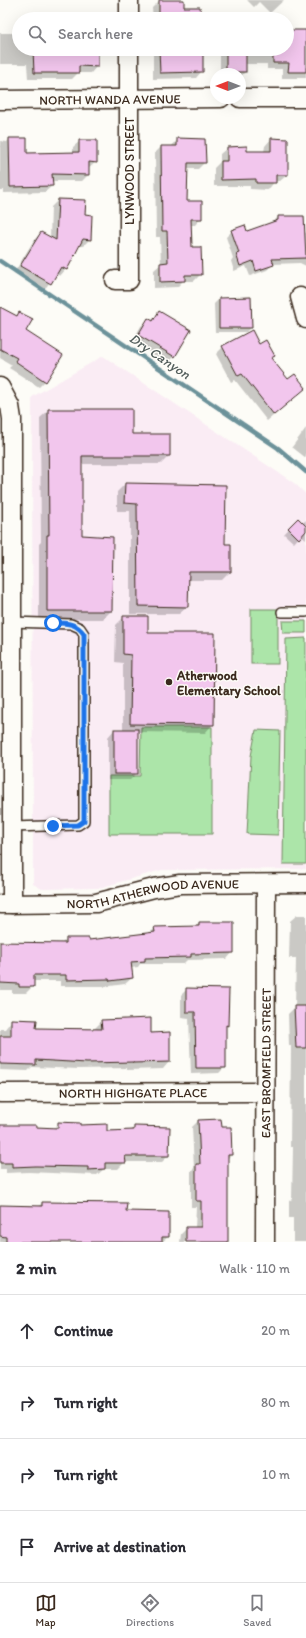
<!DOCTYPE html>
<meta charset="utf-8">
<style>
body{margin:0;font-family:Itim,sans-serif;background:#f7f7f7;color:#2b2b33}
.compass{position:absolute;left:210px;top:68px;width:36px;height:36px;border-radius:50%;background:#fff;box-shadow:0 4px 16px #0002;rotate:270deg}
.stop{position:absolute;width:12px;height:12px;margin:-9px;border:3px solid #1a73e8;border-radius:50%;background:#fff}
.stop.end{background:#1a73e8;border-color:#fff;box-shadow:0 1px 4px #0008}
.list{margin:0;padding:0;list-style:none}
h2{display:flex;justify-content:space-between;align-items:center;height:52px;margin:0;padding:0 16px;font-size:17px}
h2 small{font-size:13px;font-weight:400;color:#7c7c81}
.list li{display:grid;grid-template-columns:26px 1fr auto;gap:12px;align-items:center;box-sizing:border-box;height:72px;padding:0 16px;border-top:1px solid #e1e1e2}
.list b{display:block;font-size:15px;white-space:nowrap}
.list em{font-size:13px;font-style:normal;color:#7c7c81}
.icon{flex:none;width:22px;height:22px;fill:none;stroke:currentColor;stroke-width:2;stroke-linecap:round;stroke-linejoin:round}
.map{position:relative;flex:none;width:306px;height:1242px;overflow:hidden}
.search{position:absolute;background:#fff;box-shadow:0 4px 16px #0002;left:12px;right:12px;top:12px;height:44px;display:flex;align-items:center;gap:10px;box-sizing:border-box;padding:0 14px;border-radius:22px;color:#7c7c81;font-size:15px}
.sheet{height:340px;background:#fff}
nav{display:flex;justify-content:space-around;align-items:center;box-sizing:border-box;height:56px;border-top:1px solid #e1e1e2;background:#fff;font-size:11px;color:#7c7c81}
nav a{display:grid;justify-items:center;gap:2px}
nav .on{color:#3b2a1e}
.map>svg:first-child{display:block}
.built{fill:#faecf4}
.green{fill:#ace5a9;stroke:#748864}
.shadow{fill:#0003}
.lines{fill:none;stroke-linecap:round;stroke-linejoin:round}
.stream{stroke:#6c929a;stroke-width:4.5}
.building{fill:#f2c6ed;stroke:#3b2a1e}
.service-casing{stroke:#3b2a1e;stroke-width:12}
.minor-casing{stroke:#3b2a1e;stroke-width:21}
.service{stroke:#fdfcf7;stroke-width:9}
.minor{stroke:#fdfcf7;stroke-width:18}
.route{stroke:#1a73e8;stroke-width:5}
.poi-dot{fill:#3b2a1e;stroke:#fdfcf7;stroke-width:1.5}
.labels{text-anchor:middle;stroke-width:3;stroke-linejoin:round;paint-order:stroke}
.street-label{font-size:13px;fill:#3b2a1e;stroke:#fdfcf7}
.poi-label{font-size:13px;font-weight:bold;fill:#3b2a1e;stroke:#fdfcf7;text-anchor:start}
.water-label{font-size:14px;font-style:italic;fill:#535e5c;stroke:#fdfcf7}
</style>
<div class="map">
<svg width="306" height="1242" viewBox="0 0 306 1242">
<rect width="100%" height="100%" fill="#fdfcf7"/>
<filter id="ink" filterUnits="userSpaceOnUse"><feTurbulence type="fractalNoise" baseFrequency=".025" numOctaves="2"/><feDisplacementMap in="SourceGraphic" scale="8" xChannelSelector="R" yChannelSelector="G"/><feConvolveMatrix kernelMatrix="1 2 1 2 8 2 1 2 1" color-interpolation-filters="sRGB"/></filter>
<g filter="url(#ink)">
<path class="built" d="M103 356 294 483 306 494V869L162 870 99 888 42 889 33 884 32 397Z"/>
<g class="green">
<rect x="251" y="609" width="27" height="55"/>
<path d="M282 621H306V633H283Z"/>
<path d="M306 638V864H283L286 639Z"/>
<path d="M141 727H212V834H109V776H140Z"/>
<path d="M256 730 280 731 278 835 247 834 251 756Z"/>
</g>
<g class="shadow">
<path d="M247 0H284L270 13 259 2 254 7Z"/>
<path d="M159 1H183V8H200V19H153L152 8Z"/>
<path d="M287 31H306V78H282V69H267V64H245V72L240 77V74H220V49H287Z"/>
<path d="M0 33H19V49H97V66L91 73H78L72 79H28L27 64H0Z"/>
<path d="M153 49H201L202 71 196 78 153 79Z"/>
<path d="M9 139 26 154 73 153V147L80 141 96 162 88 169V175L82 181H52V186L45 192 4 193V190H0V141L7 142Z"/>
<path d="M178 139 205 162 198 169H187L186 202 201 218 195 225H190L191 248 201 274 194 281H183L177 287 154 288V270L161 264 160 237H156L155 153 161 147H171Z"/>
<path d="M271 139 287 175 280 181H275L268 190 250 189V186H214V168L220 162V154L227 148 246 147V152H264L265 146Z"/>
<path d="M58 200 84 215 90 239 83 246H79L66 269 60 276 56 274 44 290 14 273 34 240 41 233 50 238 51 207Z"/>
<path d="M278 217 306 233V266L300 263 273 264 267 270 250 276 246 266 234 271 231 261 233 258 226 237 232 231 246 232 273 222Z"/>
<path d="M219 299 251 327 246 332H215L214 304Z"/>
<path d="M0 308 16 317 19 313 45 381 39 387 9 368 12 365 0 358Z"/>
<path d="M159 313 189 331 174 357 168 363 132 342 141 326 148 320 151 321Z"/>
<path d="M259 345 273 356 271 359 288 381 294 375 305 389 267 421 235 380 231 382 216 354 223 347Z"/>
<path d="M49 410 131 435 169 456 161 464H81V536L111 611 103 619H39V544L41 542 40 418Z"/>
<path d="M306 428V458L292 447Z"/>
<path d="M125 484 224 545H230V572L222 580H187V607L179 614H130V511H117V492Z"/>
<path d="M298 519 302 524 306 520V539L301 535 294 543 284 534Z"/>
<path d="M124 617 147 634 213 724 205 733 137 732V773L130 780H108V737L114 730H123V663L115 662 116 625Z"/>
<path d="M297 915H306V1242H293V1218H289V1201L292 1199 293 1147H290L291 1046H289L288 1014 295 1007 296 958H289L290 921Z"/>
<path d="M199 923 233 952 227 959 187 960 183 964H140L138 967 131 968 132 978 125 984 103 987V986H60V981H33V986L26 993H12V990H0V944H61L66 939 88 941 149 934 155 928 195 927Z"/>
<path d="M187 989 227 1025 225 1028V1067L219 1073 191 1074 189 1018 181 1017V995Z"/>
<path d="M12 1020 35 1029 95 1030V1028L102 1021 150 1034 169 1033V1062L163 1069 127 1070V1068L79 1069 32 1067 28 1071 0 1070V1029H5Z"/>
<path d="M198 1121 221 1128 231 1155 227 1159 226 1242H180L181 1234 187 1228H195L196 1207H191V1171L194 1168 192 1127Z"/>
<path d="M59 1123 106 1132H130L134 1127 168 1156 162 1162H125L118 1169H104L97 1175 29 1172 6 1173V1169H0V1126L54 1128Z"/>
<path d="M42 1203 125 1212 168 1237 162 1242H0V1206L38 1207Z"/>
</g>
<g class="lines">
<path class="stream" d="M0 261 278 448 306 472"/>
</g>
<g class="building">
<path d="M159 0H184V7H200L201 19 159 17Z"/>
<path d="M287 30H306V72H288L289 63H273V49H287Z"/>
<path d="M33 49H98V67L79 66V73H34Z"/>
<path d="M159 49H185V53H203V72L160 73Z"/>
<rect x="226" y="49" width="20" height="23"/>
<path d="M9 138H27V153L79 152V140H97V163L89 162V175L52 174 53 186 10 187Z"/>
<path d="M177 138 205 139 206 163H188L187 201H202V219H191L192 247H201L202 275H185V281L160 282V263L168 262 167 231H162L161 146H177Z"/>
<path d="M271 138 288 139V175H276V183H256V179L221 180V161H227V147L247 146V151H271Z"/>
<path d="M58 199 86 200 85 214 92 215 91 240 83 239 67 270 61 267 51 284 20 266 41 232 56 240Z"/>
<path d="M278 216H304L306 258 272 259 274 265 256 271 253 261 240 266 236 254 239 253 231 230 245 225 247 231 278 220Z"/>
<path d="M251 297 252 328H219V298Z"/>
<path d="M0 307 17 316 19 312 33 319 26 331 63 355 46 382 15 361 17 358 0 349Z"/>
<path d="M159 311 191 330 175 357 138 335 148 318 153 321Z"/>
<path d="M252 330 259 344 266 340 275 356 271 358 288 379 295 374 306 388 274 415 242 374 238 376 222 346Z"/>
<path d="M48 409H132V434H170V456H82V535L113 537 112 611H47V535H49Z"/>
<path d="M125 483 226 485 225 544H231V572H189L188 607 138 606 137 504 124 503Z"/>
<path d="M298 518 306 526V531L299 539 288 528Z"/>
<path d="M123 616H148V633H215L214 725 130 724 131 655 123 654Z"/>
<rect x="114" y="729" width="24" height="45"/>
<path d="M199 922H234V953L191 954V957L145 958V961L131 962 133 978 110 981 109 979 66 980V975H34V987H19V984L0 983V942L66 943V938H89V940L155 932 154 927 199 926Z"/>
<path d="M186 988 229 989 228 1026 226 1025V1068H196L195 1012H186Z"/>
<path d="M294 1006H306V1048H296Z"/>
<path d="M151 1018V1033L170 1032V1062L133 1063V1062L87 1063 36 1060V1065L0 1064V1036H11V1019L37 1020 36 1028 102 1029 101 1020Z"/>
<path d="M221 1119 222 1127H231L232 1155H228V1242H186V1227H201V1201H196V1164H200L198 1120Z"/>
<path d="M58 1122 80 1123V1125L107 1124V1131L134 1130V1126L170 1127 169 1156H125L126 1163H105V1169L88 1170V1167L36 1166 12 1167V1163H0V1125H36V1127L58 1128Z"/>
<path d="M42 1202 127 1203 126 1211 169 1212V1237H162V1242H6V1237L0 1236V1205L42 1206Z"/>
</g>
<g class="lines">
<defs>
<g id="service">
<path d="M282 612H306"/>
<path d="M12 622 71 624 80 628 84 634V821L78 825 12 827"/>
</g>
<g id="minor">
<path d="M129 0V19"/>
<path d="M240 98H306"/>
<path id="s1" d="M0 100 221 98"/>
<path d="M115 280H129V49"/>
<path d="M300 297 306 319"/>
<path d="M0 387 10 406 12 419V904"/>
<path id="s2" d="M1 904 96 903 154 888 180 884 306 883"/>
<path id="s3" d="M0 1093 265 1092"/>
<path id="s4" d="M265 1242 266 884"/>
</g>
</defs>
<use href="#service" class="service-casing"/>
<use href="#minor" class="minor-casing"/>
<use href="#service" class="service"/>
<use href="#minor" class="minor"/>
</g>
</g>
<g class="lines" filter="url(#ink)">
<path class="route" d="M53 623C65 623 76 622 84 634V821L78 825 53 826"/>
</g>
<circle class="poi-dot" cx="169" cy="682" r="4"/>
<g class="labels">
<g class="street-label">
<text dy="5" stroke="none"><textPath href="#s1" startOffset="110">NORTH WANDA AVENUE</textPath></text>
<text transform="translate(129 171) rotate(-90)" y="5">LYNWOOD STREET</text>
<text dy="5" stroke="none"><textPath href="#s2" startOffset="153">NORTH ATHERWOOD AVENUE</textPath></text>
<text dy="5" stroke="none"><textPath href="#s4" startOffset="179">EAST BROMFIELD STREET</textPath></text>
<text dy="5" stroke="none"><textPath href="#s3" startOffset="133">NORTH HIGHGATE PLACE</textPath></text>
</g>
<g class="poi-label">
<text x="177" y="680">Atherwood<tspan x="177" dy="15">Elementary School</tspan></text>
</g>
<g class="water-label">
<text transform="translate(160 356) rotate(34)" y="5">Dry Canyon</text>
</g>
</g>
</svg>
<svg class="compass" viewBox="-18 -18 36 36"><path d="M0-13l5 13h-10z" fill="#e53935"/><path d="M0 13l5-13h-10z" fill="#7c7c81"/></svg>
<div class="stop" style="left:53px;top:623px"></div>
<div class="stop end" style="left:53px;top:826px"></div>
<div class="search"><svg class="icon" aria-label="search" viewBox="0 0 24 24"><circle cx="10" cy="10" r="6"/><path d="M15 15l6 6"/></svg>Search here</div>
</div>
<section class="sheet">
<h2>2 min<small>Walk · 110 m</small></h2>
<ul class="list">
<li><svg class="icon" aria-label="ahead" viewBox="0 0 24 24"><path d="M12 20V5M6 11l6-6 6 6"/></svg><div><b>Continue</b></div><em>20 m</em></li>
<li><svg class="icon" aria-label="right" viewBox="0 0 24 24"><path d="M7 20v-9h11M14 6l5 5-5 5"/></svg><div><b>Turn right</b></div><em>80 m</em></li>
<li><svg class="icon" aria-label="right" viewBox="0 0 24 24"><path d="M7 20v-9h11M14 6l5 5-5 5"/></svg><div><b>Turn right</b></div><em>10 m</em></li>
<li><svg class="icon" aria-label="arrive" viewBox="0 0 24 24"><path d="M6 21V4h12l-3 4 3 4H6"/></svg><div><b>Arrive at destination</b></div></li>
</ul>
</section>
<nav>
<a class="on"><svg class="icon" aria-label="map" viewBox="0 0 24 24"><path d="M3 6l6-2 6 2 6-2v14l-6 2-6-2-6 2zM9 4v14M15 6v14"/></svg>Map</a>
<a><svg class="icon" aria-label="directions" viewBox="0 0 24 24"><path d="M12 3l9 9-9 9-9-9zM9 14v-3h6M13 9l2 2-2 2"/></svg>Directions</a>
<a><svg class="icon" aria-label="saved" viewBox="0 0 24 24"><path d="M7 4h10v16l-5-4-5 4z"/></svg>Saved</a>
</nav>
